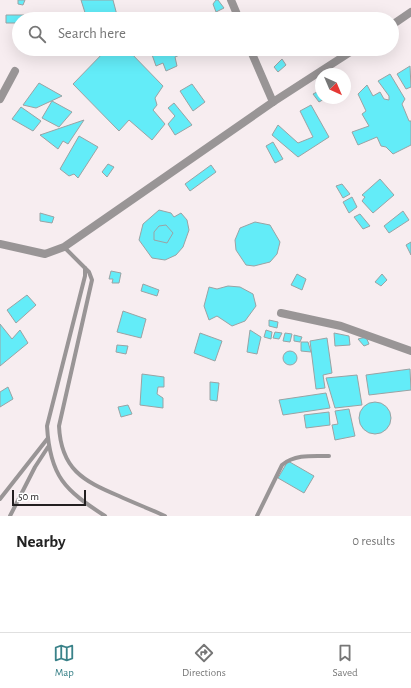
<!DOCTYPE html>
<style>
body{margin:0;font-family:"Alegreya Sans",sans-serif;background:#f6f6f6;color:#222}
.compass{position:absolute;left:315px;top:68px;width:36px;height:36px;border-radius:50%;background:#fff;box-shadow:0 4px 16px #0002;rotate:136deg}
.scale{position:absolute;left:12px;bottom:10px;width:74px;box-sizing:border-box;padding-left:4px;border:2px solid #231f20;border-top:0;font-size:11px;line-height:14px;white-space:nowrap;color:#231f20;-webkit-text-stroke:3px #fff;paint-order:stroke}
.list{margin:0;padding:0;list-style:none}
h2{display:flex;justify-content:space-between;align-items:center;height:52px;margin:0;padding:0 16px;font-size:17px}
h2 small{font-size:13px;font-weight:400;color:#767676}
.icon{flex:none;width:22px;height:22px;fill:none;stroke:currentColor;stroke-width:2;stroke-linecap:round;stroke-linejoin:round}
.map{position:relative;flex:none;width:411px;height:516px;overflow:hidden}
.search{position:absolute;background:#fff;box-shadow:0 4px 16px #0002;left:12px;right:12px;top:12px;height:44px;display:flex;align-items:center;gap:10px;box-sizing:border-box;padding:0 14px;border-radius:22px;color:#767676;font-size:15px}
.sheet{height:116px;background:#fff}
nav{display:flex;justify-content:space-around;align-items:center;box-sizing:border-box;height:56px;border-top:1px solid #e0e0e0;background:#fff;font-size:11px;color:#767676}
nav a{display:grid;justify-items:center;gap:2px}
nav .on{color:#3a8289}
.map>svg:first-child{display:block}
.building{fill:#63ecf8;stroke:#9aa3a4}
.lines{fill:none;stroke-linecap:round;stroke-linejoin:round}
.lane{stroke:#999596;stroke-width:4}
.street{stroke:#999596;stroke-width:8}
</style>
<div class="map">
<svg width="411" height="516" viewBox="0 0 411 516">
<rect width="100%" height="100%" fill="#f7edf0"/>
<g class="building">
<path d="M18 0H25L23 5 18 4Z"/>
<path d="M81 0H113L118 19H87Z"/>
<path d="M216 0H218L224 8 216 12 213 4Z"/>
<path d="M6 15H24V19H19V23H6Z"/>
<path d="M107 49H127L163 86 155 98 157 105 153 110 165 124 152 140 129 120 119 131 73 84Z"/>
<path d="M150 49H190L191 50 175 57 177 66 166 71 163 63 156 66Z"/>
<path d="M282 59 286 65 278 72 274 67Z"/>
<path d="M410 66 411 87 406 89 397 74Z"/>
<path d="M390 74 405 99 402 104 409 121H411V145L393 154 386 147 381 146 377 137 358 145 352 132 369 126 362 114 366 111 358 94 367 85 373 96 380 92 384 99 389 100V96L378 81Z"/>
<path d="M39 83 62 96 36 108 23 105Z"/>
<path d="M192 84 205 102 193 111 180 91Z"/>
<path d="M321 90V98H326L319 102 313 94Z"/>
<path d="M52 101 72 112 59 127 42 118Z"/>
<path d="M174 103 192 125 175 135 168 124 175 116 168 108Z"/>
<path d="M311 105 329 137 298 157 272 135 278 125 298 143 313 137 300 111Z"/>
<path d="M21 107 41 121 33 131 12 119Z"/>
<path d="M84 120 68 144 63 141 58 149 40 135Z"/>
<path d="M79 136 98 147 78 178 74 174 69 176 60 169Z"/>
<path d="M273 142 283 159 275 163 266 146Z"/>
<path d="M108 164 114 167 107 177 102 172Z"/>
<path d="M211 165 216 172 190 191 185 184Z"/>
<path d="M380 179 394 195 373 213 362 201 365 197 362 195Z"/>
<path d="M342 184 350 194 343 198 336 186Z"/>
<path d="M352 197 357 207 349 213 343 202Z"/>
<path d="M159 210 171 213 174 217 181 213 187 220 189 230 183 247 176 255 165 260 152 258 139 240 143 224Z"/>
<path d="M403 211 409 220 389 233 384 226Z"/>
<path d="M40 213 54 217 52 223 40 221Z"/>
<path d="M360 214 370 226 363 229 354 217Z"/>
<path d="M255 222 270 225 280 242 277 254 270 262 254 266 246 265 236 250 235 240 240 228Z"/>
<path d="M166 225 173 233 167 243 154 240V232L159 226Z"/>
<path d="M411 242V255L406 245Z"/>
<path d="M111 271 121 273 119 283H112L113 279H109Z"/>
<path d="M297 274 306 279 302 290 291 285Z"/>
<path d="M382 274 387 280 381 286 375 282Z"/>
<path d="M143 284 159 290 157 296 141 291Z"/>
<path d="M228 286 240 287 253 294 256 306 245 321 232 326 217 316 209 320 204 306 209 287 217 289Z"/>
<path d="M27 295 36 305 16 323 7 310Z"/>
<path d="M123 311 146 319 141 338 117 332Z"/>
<path d="M269 320 278 322 277 328 269 326Z"/>
<path d="M0 324 12 339 20 330 28 343 0 366Z"/>
<path d="M250 330 261 337 257 354 247 352Z"/>
<path d="M266 330 272 332 271 339 264 337Z"/>
<path d="M275 332 282 333 279 339 273 338Z"/>
<path d="M200 333 222 341 215 361 194 353Z"/>
<path d="M285 333 292 334 290 342 283 341Z"/>
<path d="M334 333 349 336 350 345 335 346Z"/>
<path d="M294 335 302 337 300 342 294 341Z"/>
<path d="M366 337 369 344 364 346 358 339Z"/>
<path d="M327 338 332 373 323 375 325 388 316 389 310 341Z"/>
<path d="M301 342H308L311 352 301 351Z"/>
<path d="M117 345 128 346 126 354 116 352Z"/>
<circle cx="290" cy="358" r="7"/>
<path d="M410 369 411 390 369 395 366 375Z"/>
<path d="M142 374 164 377V387H158L157 394 163 398V408L140 405Z"/>
<path d="M357 375 362 405 335 408 326 378Z"/>
<path d="M210 382 219 383 217 401 210 400Z"/>
<path d="M8 387 13 399 0 407V392Z"/>
<path d="M326 393 330 408 283 415 279 400Z"/>
<circle cx="375" cy="418" r="16"/>
<path d="M128 405 132 414 121 417 118 407Z"/>
<path d="M349 409 355 436 335 440 332 425 338 424 335 411Z"/>
<path d="M329 412 330 425 306 428 304 415Z"/>
<path d="M288 461 314 476 304 493 278 478Z"/>
</g>
<g class="lines">
<g class="lane">
<path d="M64 247 89 272 92 280 59 426C61 469 83 481 119 496 134 503 150 509 165 516"/>
<path d="M85 268V276L47 426C50 477 65 490 105 516"/>
<path d="M0 499 48 438"/>
<path d="M10 516 35 467 48 447"/>
<path d="M257 516 282 465C295 454 313 456 329 456"/>
</g>
<g class="street">
<path d="M231 0 239 19"/>
<path d="M392 25 411 12"/>
<path d="M250 49 273 102"/>
<path d="M0 99 15 71"/>
<path d="M0 244 45 254 64 247 273 102 355 49"/>
<path d="M281 313 341 326 411 351"/>
</g>
</g>
</svg>
<svg class="compass" viewBox="-18 -18 36 36"><path d="M0-13l5 13h-10z" fill="#e53935"/><path d="M0 13l5-13h-10z" fill="#767676"/></svg>
<div class="scale">50 m</div>
<div class="search"><svg class="icon" aria-label="search" viewBox="0 0 24 24"><circle cx="10" cy="10" r="6"/><path d="M15 15l6 6"/></svg>Search here</div>
</div>
<section class="sheet">
<h2>Nearby<small>0 results</small></h2>
<ul class="list">
</ul>
</section>
<nav>
<a class="on"><svg class="icon" aria-label="map" viewBox="0 0 24 24"><path d="M3 6l6-2 6 2 6-2v14l-6 2-6-2-6 2zM9 4v14M15 6v14"/></svg>Map</a>
<a><svg class="icon" aria-label="directions" viewBox="0 0 24 24"><path d="M12 3l9 9-9 9-9-9zM9 14v-3h6M13 9l2 2-2 2"/></svg>Directions</a>
<a><svg class="icon" aria-label="saved" viewBox="0 0 24 24"><path d="M7 4h10v16l-5-4-5 4z"/></svg>Saved</a>
</nav>
